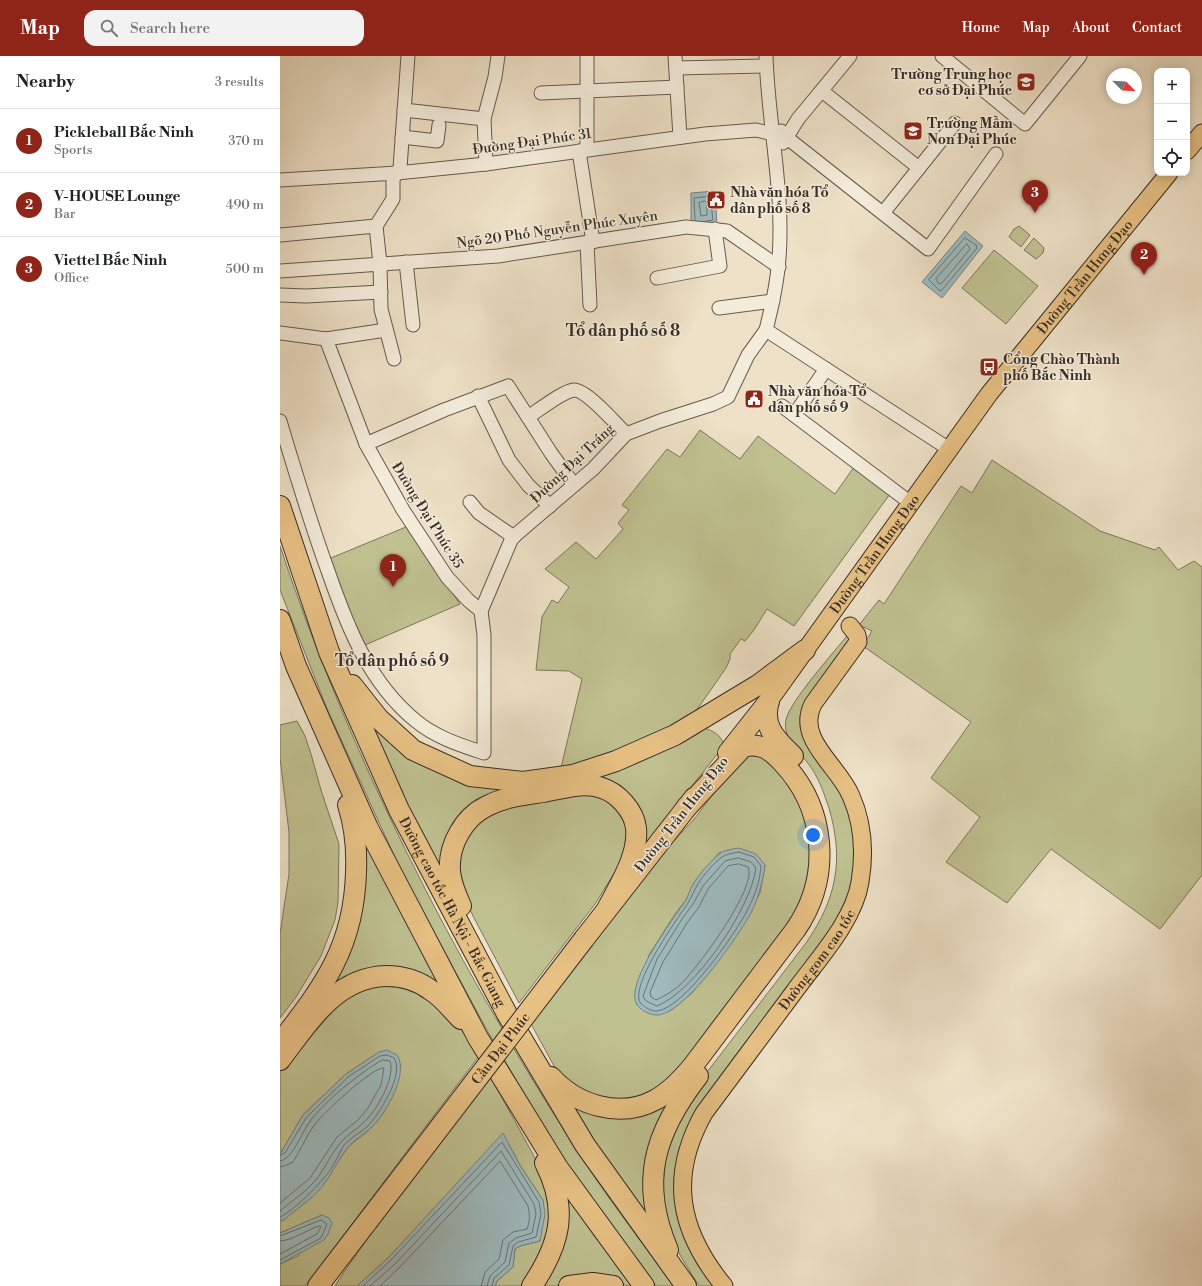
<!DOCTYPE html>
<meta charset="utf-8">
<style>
body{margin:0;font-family:"Libre Bodoni",serif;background:#f2f2f2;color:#202124}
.controls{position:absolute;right:12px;top:12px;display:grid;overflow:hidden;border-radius:8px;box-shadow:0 2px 10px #0003}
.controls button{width:36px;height:36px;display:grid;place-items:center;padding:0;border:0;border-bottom:1px solid #e0e0e0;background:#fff;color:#202124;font:20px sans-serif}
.compass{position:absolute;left:826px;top:12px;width:36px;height:36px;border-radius:50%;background:#fff;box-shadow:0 2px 10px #0003;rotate:114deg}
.you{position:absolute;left:533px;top:779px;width:14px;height:14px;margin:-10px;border:3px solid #fff;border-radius:50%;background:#1a73e8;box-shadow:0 0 0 6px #1a73e833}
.badge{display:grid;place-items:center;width:26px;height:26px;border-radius:50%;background:#8f2418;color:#fff;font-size:13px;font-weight:700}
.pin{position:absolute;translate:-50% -33px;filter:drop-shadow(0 1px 2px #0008)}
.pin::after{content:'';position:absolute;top:21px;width:14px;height:12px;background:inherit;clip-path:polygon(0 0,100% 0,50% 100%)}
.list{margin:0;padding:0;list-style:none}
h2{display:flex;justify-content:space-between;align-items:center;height:52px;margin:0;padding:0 16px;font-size:17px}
h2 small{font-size:13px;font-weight:400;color:#757577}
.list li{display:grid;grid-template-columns:26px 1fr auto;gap:12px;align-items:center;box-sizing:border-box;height:64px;padding:0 16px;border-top:1px solid #e0e0e0}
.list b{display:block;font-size:15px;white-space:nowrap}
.list p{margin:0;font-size:13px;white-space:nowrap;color:#757577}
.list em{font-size:13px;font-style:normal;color:#757577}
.icon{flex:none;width:22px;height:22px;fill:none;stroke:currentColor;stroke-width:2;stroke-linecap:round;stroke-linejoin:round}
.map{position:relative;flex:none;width:922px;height:1230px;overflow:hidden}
header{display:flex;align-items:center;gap:24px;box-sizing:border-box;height:56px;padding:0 20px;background:#8f2418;color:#fff}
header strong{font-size:19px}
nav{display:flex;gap:22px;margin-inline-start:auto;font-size:14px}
.search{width:280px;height:36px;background:#f2f2f2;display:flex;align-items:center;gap:10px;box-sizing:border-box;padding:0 14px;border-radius:12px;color:#757577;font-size:15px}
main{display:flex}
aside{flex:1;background:#fff}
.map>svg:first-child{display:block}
.green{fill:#c0c191;stroke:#7c775c;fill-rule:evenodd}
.water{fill:#9ebbbf;stroke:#758282}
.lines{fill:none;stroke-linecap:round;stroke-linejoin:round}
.shore{stroke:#6b7473;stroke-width:1}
.minor-casing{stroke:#665a4f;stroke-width:15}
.major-casing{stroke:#382d27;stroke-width:19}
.highway-casing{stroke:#382d27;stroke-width:22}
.minor{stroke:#f4ecdb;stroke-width:13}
.major{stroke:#e7c084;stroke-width:17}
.highway{stroke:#e7c084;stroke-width:20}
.highway-bridge-casing{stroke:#382d27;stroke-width:22;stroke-linecap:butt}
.highway-bridge{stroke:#e7c084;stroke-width:20}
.labels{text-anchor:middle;stroke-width:3;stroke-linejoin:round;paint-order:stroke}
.poi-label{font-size:14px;font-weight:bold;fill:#382d27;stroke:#f4ecdb;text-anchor:start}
.street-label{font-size:14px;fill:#382d27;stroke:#f4ecdb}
.quarter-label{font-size:16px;font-weight:bold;fill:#382d27;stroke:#f4ecdb}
</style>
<header>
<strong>Map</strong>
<div class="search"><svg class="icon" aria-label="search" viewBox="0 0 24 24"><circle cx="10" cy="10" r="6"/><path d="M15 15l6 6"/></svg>Search here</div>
<nav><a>Home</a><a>Map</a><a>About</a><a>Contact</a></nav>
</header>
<main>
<aside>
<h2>Nearby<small>3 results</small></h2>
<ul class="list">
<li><span class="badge">1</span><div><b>Pickleball Bắc Ninh</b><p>Sports</p></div><em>370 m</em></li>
<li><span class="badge">2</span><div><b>V-HOUSE Lounge</b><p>Bar</p></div><em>490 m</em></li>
<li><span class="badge">3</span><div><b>Viettel Bắc Ninh</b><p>Office</p></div><em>500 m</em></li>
</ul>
</aside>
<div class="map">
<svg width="922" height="1230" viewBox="0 0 922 1230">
<rect width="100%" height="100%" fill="#eee1c7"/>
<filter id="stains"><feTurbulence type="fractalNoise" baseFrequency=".005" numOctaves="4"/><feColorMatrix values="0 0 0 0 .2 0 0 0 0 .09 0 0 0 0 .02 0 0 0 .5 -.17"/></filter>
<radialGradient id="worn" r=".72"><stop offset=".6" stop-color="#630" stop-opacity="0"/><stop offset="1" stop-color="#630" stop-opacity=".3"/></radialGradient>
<g class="green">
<path d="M739 170 750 179 741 191 729 181 734 173Z"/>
<path d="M754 182 764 192 763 197 756 203 744 194Z"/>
<path d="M714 194 758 230 726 268 682 232Z"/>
<path d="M420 374 460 403 478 380 555 438 574 411 610 438 514 570 487 553 474 574 465 585 461 583 450 598V603L446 612 414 658 394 672 280 716 302 623 289 615 256 614 262 561 272 544 278 547 289 531 265 513 296 486 316 503 343 473 338 467 349 454 342 449 387 393 400 401Z"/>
<path d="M712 404 820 475 875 494 879 491 898 514 914 505 922 511V819L880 873 771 793 727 847 666 806 700 761 651 722 691 666 583 590 592 575 579 569 599 544 604 548 681 430 692 437Z"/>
<path d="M126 471 180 548 85 589 72 566 46 504Z"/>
<path d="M0 490C69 699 172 900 291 1085 322 1135 359 1182 393 1230H376L278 1096 207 974 125 823 48 655 0 534Z"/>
<path d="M570 576 572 583 526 652 554 724 572 760 577 808 563 860 434 1036 397 1153 435 1230H419L400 1199 381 1159 382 1101 411 1037 526 887C557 842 564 804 549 752 544 738 540 725 532 713 522 697 502 685 506 664 509 646 556 594 570 576Z"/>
<path d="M77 646 98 667 227 730 191 756 169 833Z"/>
<path d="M17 665 25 680 31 698 41 734 59 788 58 847 55 864 41 900 16 941 0 962V878L9 818V776L0 702V669Z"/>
<path d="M424 672C432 674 445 681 443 691L356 800 361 778 314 719Z"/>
<path d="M473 698 493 704 532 764 530 842 383 1035 328 1049 279 1019 250 966 382 798 415 762 439 730 467 701ZM440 796 485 809 480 837 450 888 412 937 391 954 368 957 357 949 369 899 395 858 406 844 415 825Z"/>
<path d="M309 738 335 745 351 775 341 806 315 848 239 947 193 860 180 830 177 811 188 776 216 753Z"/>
<path d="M79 762 169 941 139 923 49 938Z"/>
<path d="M88 929H127L173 961 199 1000 25 1230H0V1208L18 1200 42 1159 0 1177V1165L32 1141 69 1090 89 1074 100 1061 115 1034 121 1009 99 996 66 1018 23 1059 0 1098V1013L50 951Z"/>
<path d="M209 1018 261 1113 274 1171 246 1230H215L217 1225 233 1211 235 1193 240 1190 260 1185 263 1144 241 1111 223 1078 108 1202 77 1230H55L64 1216 121 1135Z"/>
<path d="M277 1037 304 1051 387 1042 390 1053 378 1185Z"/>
<path d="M279 1130 315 1181 356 1230H348L339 1227H282L276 1230H257Z"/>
</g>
<g class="water">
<path d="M435 135 437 170 411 169V137Z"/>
<path d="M685 175 703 190 662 242 642 226Z"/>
<path d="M459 792 476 798 485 809C483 825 479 840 472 855 460 878 403 961 376 959 370 959 361 954 358 950 341 931 395 861 406 844 409 838 411 830 415 825 421 816 431 805 439 798 444 794 453 793 459 792Z"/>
<path d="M107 994 117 999C129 1017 107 1055 94 1069 87 1077 76 1082 69 1090 58 1103 52 1119 41 1132 31 1144 16 1153 4 1164L0 1165V1098L23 1059 66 1018 99 996Z"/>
<path d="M223 1077 241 1111 263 1144 265 1158 260 1185 240 1190 235 1193 233 1211 217 1225 215 1230H77L108 1202Z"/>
<path d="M42 1159 49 1162 52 1167 48 1178 44 1184 0 1208V1177Z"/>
</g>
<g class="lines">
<g class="shore">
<path d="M425 145 427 147V159L421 160 419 147Z"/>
<path d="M415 164 414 142 430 140 433 164 426 165"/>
<path d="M685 182 696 189 697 192 662 234 660 235 649 224Z"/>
<path d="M687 188 690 193 662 227 659 228 656 223Z"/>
<path d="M459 796 474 801 481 810C480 825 475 839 468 853 456 877 404 952 377 955 372 956 365 951 361 948 347 932 398 862 408 847 412 841 414 834 418 828 423 819 434 807 442 801 446 798 454 797 459 796Z"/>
<path d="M459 802 471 806 476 812C471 852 415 935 377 950L366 945 363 940 377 903 402 863 413 848 423 830 445 805Z"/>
<path d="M459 808 468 811C478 831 417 912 402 927 395 934 385 940 376 944L371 941 370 936 383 906 407 867 419 851 428 833 448 810Z"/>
<path d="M0 1099 5 1097 26 1062 68 1021 100 1000 107 999 114 1002C125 1018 99 1058 88 1070 80 1077 71 1081 64 1089 59 1097 56 1105 51 1113 41 1127 15 1154 0 1161"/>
<path d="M0 1105C12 1104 22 1076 29 1067 43 1046 80 1017 102 1004L110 1005C116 1022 95 1057 83 1067 76 1074 68 1078 62 1085 51 1097 45 1113 35 1125 25 1137 11 1145 0 1155"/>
<path d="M0 1111 7 1109 13 1106C21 1094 26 1080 35 1068 44 1057 92 1011 104 1012L101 1029 88 1052 79 1063 57 1081 30 1122 0 1147"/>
<path d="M0 1180 41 1164 47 1168 41 1182 0 1204"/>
<path d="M0 1185C14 1184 26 1174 39 1170L41 1171 37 1178 0 1198"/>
<path d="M83 1230 111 1204 222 1086 259 1146 261 1158 256 1181 238 1186 233 1190 229 1209 214 1222 212 1230"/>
<path d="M90 1230 115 1208 221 1095 254 1148 256 1158 252 1177 236 1182 229 1187 225 1206 210 1220 207 1230"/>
<path d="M100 1230 119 1212 220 1105 248 1150C250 1158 250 1165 247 1173L233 1176 223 1184 219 1203 205 1216 201 1230"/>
</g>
<defs>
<g id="minor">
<path d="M307 0V94"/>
<path d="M395 0 400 81"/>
<path d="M486 0C488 69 506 144 498 212 496 233 491 254 486 274L669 393"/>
<path d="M662 0 745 68 800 0"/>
<path d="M396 12 486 10"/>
<path d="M542 35 639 112"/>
<path d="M261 37 397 31"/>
<path d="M124 54 204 63"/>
<path d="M501 75 506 81 648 193 716 98"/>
<path d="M122 81 157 85 159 69"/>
<path d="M503 87 518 63 570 0"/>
<path d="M299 95 313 186"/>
<path d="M206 108 204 63 215 21 218 0"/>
<path d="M0 124 117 117 206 108 425 78 476 74 506 81"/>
<path d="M603 157 675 67"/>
<path d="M0 179 96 170"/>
<path d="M307 187 310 249"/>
<path d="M126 206 133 269"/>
<path d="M0 215 218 200 406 171 447 175 499 211"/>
<path d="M377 222 440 210 435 173"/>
<path d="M0 239 26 240 101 236"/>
<path d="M439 252 493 245"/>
<path d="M0 277 46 283 86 388 123 454 167 521 188 544 201 555 204 579V697C180 689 155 681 136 665 89 627 67 570 48 515 30 466 15 415 0 365"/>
<path d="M46 283 106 274"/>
<path d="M114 303 101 253 100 208 96 170 113 143V123L120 112 128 0"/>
<path d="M198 340 229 404 248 429 270 450"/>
<path d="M502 350 632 448"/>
<path d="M514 359 546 313"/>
<path d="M248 361C259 354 283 335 294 334 307 334 337 369 346 378"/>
<path d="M86 388 164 354 228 330 271 397 294 429"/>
<path d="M190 446 199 457 234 481"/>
<path d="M201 555 232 482 313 413 346 378 380 365 433 348 448 341 468 299 486 274"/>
</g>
<g id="major">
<path d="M907 95 922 77"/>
<path id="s1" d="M489 645 709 338 889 117"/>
<path id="s2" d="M444 1230C399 1175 388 1121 424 1057 454 1017 484 976 514 936 537 904 574 865 580 826 585 796 583 767 571 740 559 710 515 683 533 648L578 586 577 579 570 570"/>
</g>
<g id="highway">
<path id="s3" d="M0 450 49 596 119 754 227 958 305 1089 406 1230"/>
<path d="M0 564 16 610 88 772 198 982 278 1112 364 1230"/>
<path d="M72 629 99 663 133 694 190 720 243 726 293 719 336 705 395 679 478 629 525 594"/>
<path d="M489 645C481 671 497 684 513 700"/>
<path d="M448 697 489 645"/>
<path d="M181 850C176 839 171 827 170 815 168 789 184 761 207 750 224 741 244 739 263 736 281 733 304 725 322 732 338 737 354 755 356 772 359 799 340 828 328 851"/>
<path d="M304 883 414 742"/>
<path d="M0 987C44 930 74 891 76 816 77 793 75 771 68 749"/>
<path d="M0 1004C28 967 56 921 106 920 122 920 139 925 152 935 163 942 171 953 181 963"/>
<path d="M271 1021C296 1049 340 1063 375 1044 390 1036 401 1024 412 1011L516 873C552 820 546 752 502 706 491 694 480 686 463 691L406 752"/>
<path d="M388 1194C359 1126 374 1077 418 1020"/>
<path d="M38 1230 137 1101"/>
<path d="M252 1230C280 1188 289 1154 265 1107"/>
<path d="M289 1230 313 1227 333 1230"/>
</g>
</defs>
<use href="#minor" class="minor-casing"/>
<use href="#major" class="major-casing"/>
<use href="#highway" class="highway-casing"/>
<use href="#minor" class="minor"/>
<use href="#major" class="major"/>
<use href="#highway" class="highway"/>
<defs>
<g id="highway-bridge">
<path id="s4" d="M137 1101 304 883"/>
</g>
</defs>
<use href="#highway-bridge" class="highway-bridge-casing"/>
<use href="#highway-bridge" class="highway-bridge"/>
</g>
<defs>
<symbol id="school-square" viewBox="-11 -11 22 22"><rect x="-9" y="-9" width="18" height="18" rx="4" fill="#8f2418" stroke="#f4ecdb"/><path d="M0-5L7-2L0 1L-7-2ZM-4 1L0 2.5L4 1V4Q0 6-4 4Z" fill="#fff"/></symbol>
<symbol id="civic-square" viewBox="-11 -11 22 22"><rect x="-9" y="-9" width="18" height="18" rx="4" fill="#8f2418" stroke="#f4ecdb"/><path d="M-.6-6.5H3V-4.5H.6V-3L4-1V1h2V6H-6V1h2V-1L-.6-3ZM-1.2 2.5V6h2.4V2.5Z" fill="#fff"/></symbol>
<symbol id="bus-square" viewBox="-11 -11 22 22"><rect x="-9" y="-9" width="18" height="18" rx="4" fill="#8f2418" stroke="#f4ecdb"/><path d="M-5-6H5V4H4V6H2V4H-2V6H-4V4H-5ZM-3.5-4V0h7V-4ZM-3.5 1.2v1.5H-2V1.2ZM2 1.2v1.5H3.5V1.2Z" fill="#fff"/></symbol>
</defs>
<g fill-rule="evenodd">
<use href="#school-square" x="735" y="15" width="22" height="22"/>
<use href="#school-square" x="622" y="64" width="22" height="22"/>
<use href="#civic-square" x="425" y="133" width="22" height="22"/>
<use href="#bus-square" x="698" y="300" width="22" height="22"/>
<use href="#civic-square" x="463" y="332" width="22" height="22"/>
</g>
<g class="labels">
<g class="poi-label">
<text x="732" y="23" text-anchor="end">Trường Trung học<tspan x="732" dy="16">cơ sở Đại Phúc</tspan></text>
<text x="647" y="72">Trường Mầm<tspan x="647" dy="16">Non Đại Phúc</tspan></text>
<text x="450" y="141">Nhà văn hóa Tổ<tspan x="450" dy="16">dân phố số 8</tspan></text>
<text x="723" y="308">Cổng Chào Thành<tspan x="723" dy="16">phố Bắc Ninh</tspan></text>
<text x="488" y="340">Nhà văn hóa Tổ<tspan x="488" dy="16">dân phố số 9</tspan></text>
</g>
<g class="street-label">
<text transform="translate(252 85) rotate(-8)" y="5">Đường Đại Phúc 31</text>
<text transform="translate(277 173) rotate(-8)" y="5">Ngõ 20 Phố Nguyễn Phúc Xuyên</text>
<text dy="5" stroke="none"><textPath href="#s1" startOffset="529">Đường Trần Hưng Đạo</textPath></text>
<text transform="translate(292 407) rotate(-43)" y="5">Đường Đại Tráng</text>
<text transform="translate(148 459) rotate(58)" y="5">Đường Đại Phúc 35</text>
<text dy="5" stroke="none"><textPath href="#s1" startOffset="181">Đường Trần Hưng Đạo</textPath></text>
<text transform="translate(401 758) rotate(-52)" y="5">Đường Trần Hưng Đạo</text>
<text dy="5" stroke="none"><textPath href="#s3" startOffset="442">Đường cao tốc Hà Nội - Bắc Giang</textPath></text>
<text dy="5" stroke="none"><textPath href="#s2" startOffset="378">Đường gom cao tốc</textPath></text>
<text dy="5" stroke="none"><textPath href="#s4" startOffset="137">Cầu Đại Phúc</textPath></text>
</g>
<g class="quarter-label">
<text x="343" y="280">Tổ dân phố số 8</text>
<text x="112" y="610">Tổ dân phố số 9</text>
</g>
</g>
<rect width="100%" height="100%" filter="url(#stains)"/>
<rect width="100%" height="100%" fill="url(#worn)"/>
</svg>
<div class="controls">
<button>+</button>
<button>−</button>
<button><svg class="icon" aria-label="locate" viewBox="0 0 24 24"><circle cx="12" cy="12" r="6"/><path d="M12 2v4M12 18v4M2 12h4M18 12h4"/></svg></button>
</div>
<svg class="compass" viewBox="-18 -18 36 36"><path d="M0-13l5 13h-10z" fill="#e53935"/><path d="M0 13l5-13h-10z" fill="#757577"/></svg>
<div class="you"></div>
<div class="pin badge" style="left:113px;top:531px">1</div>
<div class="pin badge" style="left:864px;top:219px">2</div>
<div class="pin badge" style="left:755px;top:157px">3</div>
</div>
</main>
